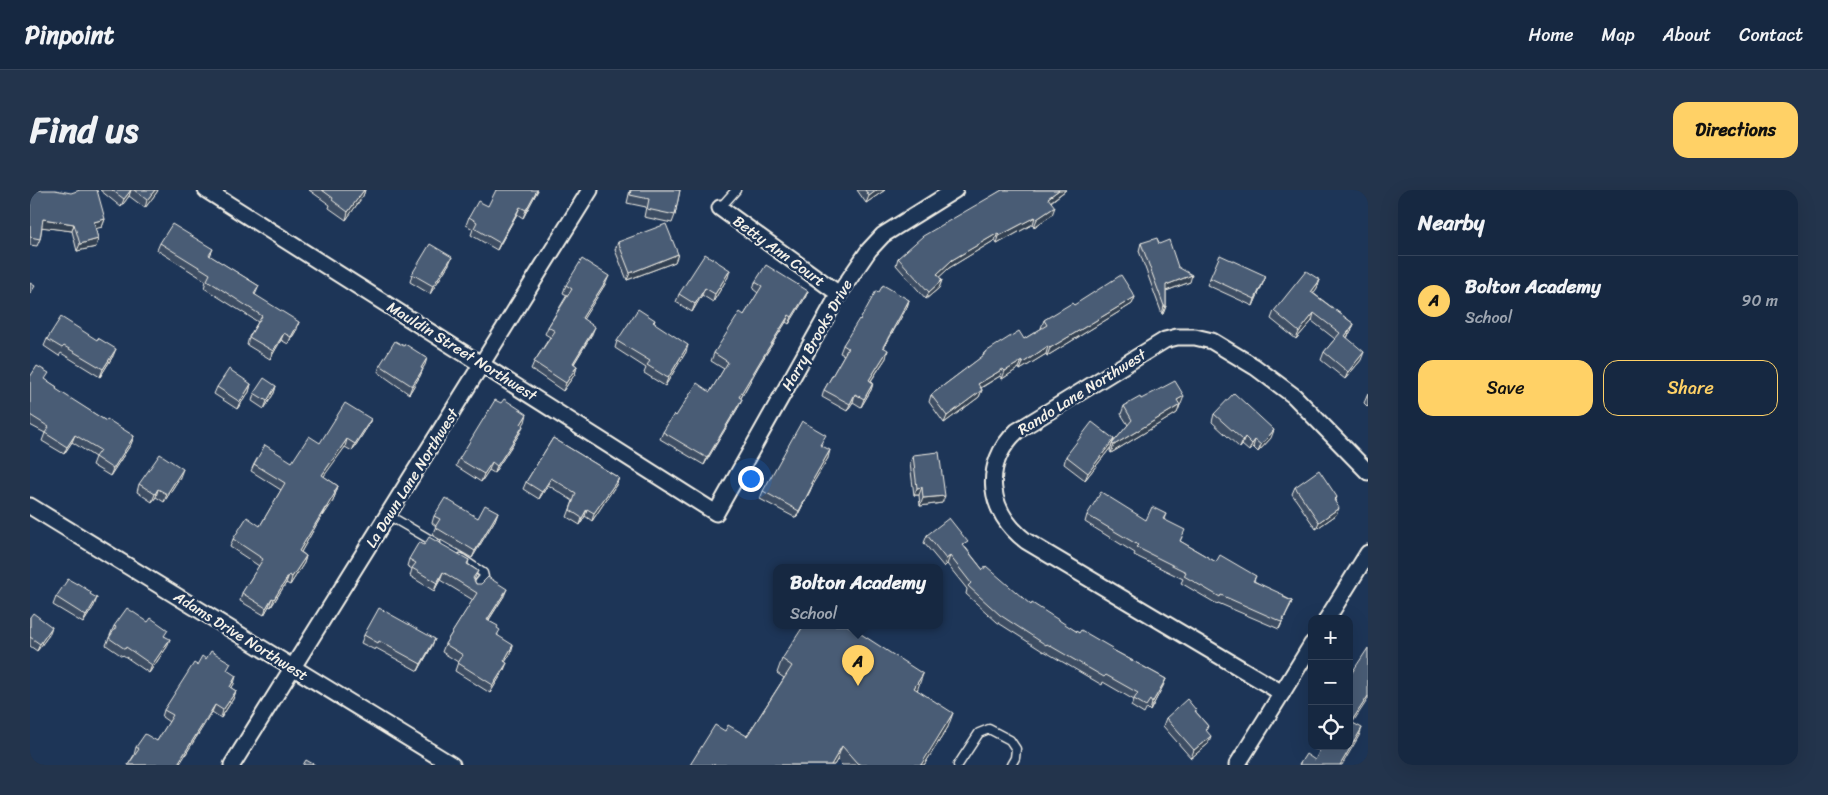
<!DOCTYPE html>
<meta charset="utf-8">
<style>
body{margin:0;font-family:Sriracha,sans-serif;background:#23344c;color:#f1f3f6}
.controls{position:absolute;right:15px;bottom:15px;display:grid;overflow:hidden;border-radius:10px;box-shadow:0 5px 20px #0002}
.controls button{width:45px;height:45px;display:grid;place-items:center;padding:0;border:0;border-bottom:1px solid #35445a;background:#162841;color:#f1f3f6;font:25px sans-serif}
.you{position:absolute;left:720px;top:288px;width:18px;height:18px;margin:-12px;border:4px solid #fff;border-radius:50%;background:#1a73e8;box-shadow:0 0 0 8px #1a73e833}
.badge{display:grid;place-items:center;width:32px;height:32px;border-radius:50%;background:#ffd166;color:#111;font-size:16px;font-weight:700}
.pin{position:absolute;translate:-50% -41px;filter:drop-shadow(0 1px 2px #0008)}
.pin::after{content:'';position:absolute;top:26px;width:18px;height:15px;background:inherit;clip-path:polygon(0 0,100% 0,50% 100%)}
.popup{position:absolute;left:743px;top:374px;width:170px;height:65px;box-sizing:border-box;display:grid;place-content:center;border-radius:10px;background:#162841;filter:drop-shadow(0 1px 4px #0005);font-size:16px;white-space:nowrap;color:#9ea6b1}
.popup b{font-size:19px;color:#f1f3f6}
.popup::after{content:'';position:absolute;left:50%;top:100%;margin-left:-10px;border:10px solid transparent;border-top-color:#162841}
.list{margin:0;padding:0;list-style:none}
h2{display:flex;justify-content:space-between;align-items:center;height:65px;margin:0;padding:0 20px;font-size:21px}
h2 small{font-size:16px;font-weight:400;color:#9ea6b1}
.list li{display:grid;grid-template-columns:32px 1fr auto;gap:15px;align-items:center;box-sizing:border-box;height:90px;padding:0 20px;border-top:1px solid #35445a}
.list b{display:block;font-size:19px;white-space:nowrap}
.list p{margin:0;font-size:16px;white-space:nowrap;color:#9ea6b1}
.list em{font-size:16px;font-style:normal;color:#9ea6b1}
.actions{display:flex;gap:10px;padding:15px 20px}
.actions a{flex:1;padding:11px 0;border:1px solid #ffd166;border-radius:15px;text-align:center;font-size:18px;color:#ffd166}
.actions .main{background:#ffd166;color:#111}
.icon{flex:none;width:28px;height:28px;fill:none;stroke:currentColor;stroke-width:2;stroke-linecap:round;stroke-linejoin:round}
.map{position:relative;flex:none;width:1338px;height:575px;overflow:hidden;border-radius:15px}
header{display:flex;align-items:center;gap:30px;box-sizing:border-box;height:70px;padding:0 25px;background:#162841;border-bottom:1px solid #35445a}
header strong{font-size:24px}
nav{display:flex;gap:28px;margin-inline-start:auto;font-size:18px}
.intro{display:flex;align-items:center;justify-content:space-between;box-sizing:border-box;height:120px;padding:0 30px}
h1{margin:0;font-size:35px}
.button{padding:12px 22px;border-radius:15px;background:#ffd166;color:#111;font-size:18px;font-weight:700}
main{display:flex;gap:30px;padding:0 30px}
aside{flex:1;background:#162841;border-radius:15px;box-shadow:0 5px 20px #0002}
.map>svg:first-child{display:block}
.lines{fill:none;stroke-linecap:round;stroke-linejoin:round}
.lane-casing{stroke:#f4f1e8;stroke-width:11}
.street-casing{stroke:#f4f1e8;stroke-width:19}
.lane{stroke:#1d3557;stroke-width:8}
.street{stroke:#1d3557;stroke-width:15}
.wall{fill:#3e4e64;stroke:#f4f1e8}
.shaded-wall{fill:#324051;stroke:#f4f1e8}
.building{fill:#485b74;stroke:#f4f1e8}
.labels{text-anchor:middle;stroke-width:5;stroke-linejoin:round;paint-order:stroke}
.street-label{font-size:15px;fill:#f4f1e8;stroke:#1d3557}
</style>
<header>
<strong>Pinpoint</strong>
<nav><a>Home</a><a>Map</a><a>About</a><a>Contact</a></nav>
</header>
<div class="intro"><h1>Find us</h1><a class="button">Directions</a></div>
<main>
<div class="map">
<svg width="1338" height="575" viewBox="0 0 1338 575">
<rect width="100%" height="100%" fill="#1d3557"/>
<filter id="ink" filterUnits="userSpaceOnUse"><feTurbulence type="fractalNoise" baseFrequency=".02" numOctaves="2"/><feDisplacementMap in="SourceGraphic" scale="10" xChannelSelector="R" yChannelSelector="G"/><feConvolveMatrix kernelMatrix="1 2 1 2 8 2 1 2 1" color-interpolation-filters="sRGB"/></filter>
<g filter="url(#ink)">
<g class="lines">
<defs>
<g id="lane">
<path d="M690 18 706 0"/>
<path d="M358 325 406 353"/>
<path d="M431 368 453 383 454 387 446 397"/>
<path d="M928 575 949 543 959 539 980 550 986 559 985 568 981 575"/>
</g>
<g id="street">
<path d="M176 0 686 323 809 104 839 60 853 45 925 0"/>
<path d="M690 18 809 104"/>
<path d="M0 316 422 575"/>
<path d="M1297 429 1338 363"/>
<path d="M1282 454 1252 503 996 351C958 322 951 275 987 241L1135 150 1147 147H1165L1182 151 1225 177 1264 206 1338 282"/>
<path d="M202 575 560 0"/>
<path d="M1207 575 1252 503"/>
</g>
</defs>
<use href="#lane" class="lane-casing"/>
<use href="#street" class="street-casing"/>
<use href="#lane" class="lane"/>
<use href="#street" class="street"/>
</g>
<g class="wall">
<path d="M0 0 75 29 72 37 65 38 68 49 66 57 47 61 42 41 12 37 10 49 7 56 0 55Z"/>
<path d="M70 0H128L127 2 115 18 99 6 91 17Z"/>
<path d="M279 0H335L333 6 316 30 299 18 300 15Z"/>
<path d="M508 0 493 28 487 24 467 60 441 45 443 39 436 35 439 27 458 16Z"/>
<path d="M600 0H650L645 25 642 33 614 27 616 17 597 13Z"/>
<path d="M827 0H855L836 13Z"/>
<path d="M972 0H1036L1021 12 1022 25 1004 37 1003 34 967 54 965 50 919 78 909 87 912 90 909 98 896 109 866 75 868 68Z"/>
<path d="M588 52 648 64 645 72 597 90 585 60Z"/>
<path d="M130 53 183 59 180 66 229 96 225 105 267 139 258 154 251 150 240 169 217 155 219 147 228 132 174 98 176 91 127 60Z"/>
<path d="M1111 53 1129 54 1148 77 1160 92 1136 101V116L1133 124H1132L1109 61Z"/>
<path d="M419 74 400 104 380 92 382 84Z"/>
<path d="M1236 86 1223 116 1177 95 1180 88Z"/>
<path d="M698 87 683 112 672 105 662 122 646 112 649 104Z"/>
<path d="M1290 90 1287 98 1283 103 1324 134 1321 141 1317 148 1331 170 1315 189 1291 170 1294 162 1305 149 1282 131 1266 149 1241 129 1244 121Z"/>
<path d="M725 92 778 101 775 108 759 134 756 132 728 177 711 208 709 216 674 275 630 249 633 242 646 226 680 202 694 179 681 171 684 163 714 125 728 103 723 99Z"/>
<path d="M576 93 553 129 562 144 544 174 547 176 545 184 533 201 501 179 504 172 520 147 515 144 518 137 537 105 533 103 536 95Z"/>
<path d="M849 102 879 110 877 117 854 158 856 168 841 191 843 193 841 200 831 217 823 212 817 221 792 207 794 200 814 165 810 163 813 155Z"/>
<path d="M1105 107 1102 114 1017 166 1016 164 990 180 989 178 972 189 970 186 951 198 952 200 949 207 914 233 899 212 901 205 953 166 954 163 994 149 1012 138H1011L1014 130 1044 115Z"/>
<path d="M625 130 624 133 656 162 635 196 614 183 616 178 585 158 587 151Z"/>
<path d="M17 149 83 166 70 187 31 163 29 166 14 156Z"/>
<path d="M374 156 397 168 390 186 379 204 348 182 350 175Z"/>
<path d="M0 187 16 190 27 197 26 200 76 231 104 246 101 254 80 286 62 275 65 267 42 252 34 264 12 251 15 243 0 235Z"/>
<path d="M221 194 219 202 207 219 184 204 187 197Z"/>
<path d="M246 196 244 203 234 219 222 211 224 203Z"/>
<path d="M1338 204V217L1334 213 1337 206Z"/>
<path d="M1111 209 1151 214 1150 215 1147 223 1081 263 1080 261 1082 254 1098 235 1091 224 1094 216Z"/>
<path d="M1184 224 1241 248 1228 262 1223 257 1219 261 1212 255 1210 258 1182 232Z"/>
<path d="M341 229 338 236 322 261 315 257 293 286 308 296 303 311 293 326 292 325 271 362 276 366 274 373 260 395 256 393 241 417 239 416 234 425 210 411 212 403 229 376 200 357 203 349 230 336 251 300 221 281 224 274 262 272 290 253Z"/>
<path d="M495 232 492 235 490 243 464 283 459 280 451 292 426 276 429 269Z"/>
<path d="M523 248 589 288 586 295 562 331 555 326 550 335 537 327 543 311 518 295 509 309 493 299 496 292Z"/>
<path d="M1084 249 1081 257 1055 290 1034 274 1036 266Z"/>
<path d="M793 253 792 255 798 268 783 293 780 301 766 328 730 309 733 301Z"/>
<path d="M883 265 912 313 890 316 889 305H884L880 273Z"/>
<path d="M150 287 134 312 126 307 122 312 107 302 109 294Z"/>
<path d="M1265 297 1307 307 1305 312 1306 325 1286 339 1262 304Z"/>
<path d="M468 322 465 330 442 368 402 345 406 336 402 333 404 326 448 328Z"/>
<path d="M1136 324 1134 329 1152 347 1150 351 1186 372 1226 386 1224 391 1262 411 1259 419 1249 439 1188 413 1187 414 1151 393 1153 389 1104 365 1105 363 1055 332 1057 325 1116 330Z"/>
<path d="M897 345 936 358 953 380 1001 415 1049 443 1081 459 1136 489 1133 496 1120 521 1117 518 1114 524 1101 516 1104 510 1073 492 1072 495 1014 461V462L967 432 936 404 937 399 917 374 914 377 894 353Z"/>
<path d="M394 355 439 370 438 374 448 381 444 390 446 394 474 406 459 430 467 438 468 446 481 463 475 472 474 480 460 503 425 481 428 472 412 462 415 454 443 410 410 390 404 401 380 386 382 379 377 376 379 369Z"/>
<path d="M47 394 61 402 60 404 64 416 53 433 23 415 26 407Z"/>
<path d="M0 427 19 445 7 461 0 456Z"/>
<path d="M84 436 136 447 137 457 119 483 93 465 92 466 76 455Z"/>
<path d="M334 445 402 456 388 481 346 458 345 460 331 453Z"/>
<path d="M752 469 888 498 887 500 918 537 894 575H812L807 570 804 575H660L695 541 717 546 754 488 747 483Z"/>
<path d="M167 475 198 481 204 494 201 498 206 501 203 509 191 528 182 522 149 575H98L104 565 106 557 127 551 139 532 132 527 134 520Z"/>
<path d="M1166 520V522L1178 536 1176 541 1178 554 1161 568 1133 536 1136 528Z"/>
</g>
<g class="shaded-wall">
<path d="M101 0 99 6 91 17 94 9Z"/>
<path d="M125 0H128L127 2 115 18 117 10Z"/>
<path d="M334 0H335L333 6 316 30 318 22Z"/>
<path d="M507 0H508L493 28 496 20Z"/>
<path d="M847 0H855L836 13 839 6Z"/>
<path d="M1029 0H1036L1016 15 1018 8Z"/>
<path d="M490 17 487 24 467 60 470 53Z"/>
<path d="M1025 17 1022 25 1004 37 1007 29Z"/>
<path d="M1005 27 1003 34 967 54 969 46Z"/>
<path d="M13 29 44 34 42 41 10 37Z"/>
<path d="M75 29 72 37 61 40 64 32Z"/>
<path d="M968 43 965 50 919 78 904 92 907 84 922 70Z"/>
<path d="M68 49 66 57 47 61 50 54Z"/>
<path d="M648 64 645 72 597 90 600 83Z"/>
<path d="M422 67 419 74 400 104 403 96Z"/>
<path d="M700 80 698 87 683 112 685 104Z"/>
<path d="M1162 85 1160 92 1133 102 1136 95Z"/>
<path d="M579 86 576 93 549 136 552 128Z"/>
<path d="M1236 86 1233 93 1223 116 1225 109Z"/>
<path d="M912 90 909 98 896 109 899 102Z"/>
<path d="M1290 90 1287 98 1279 110 1281 102Z"/>
<path d="M675 98 672 105 662 122 665 114Z"/>
<path d="M778 101 775 108 759 134 762 127Z"/>
<path d="M1105 107 1102 114 1017 166 1020 158Z"/>
<path d="M879 110 877 117 850 164 853 157Z"/>
<path d="M1134 116H1136L1133 124H1132Z"/>
<path d="M1284 123 1282 131 1266 149 1269 142Z"/>
<path d="M759 125 756 132 728 177 707 215 709 207 731 170Z"/>
<path d="M269 132 267 139 258 154 261 147Z"/>
<path d="M1324 134 1321 141 1312 154 1315 146Z"/>
<path d="M565 137 562 144 540 180 543 173Z"/>
<path d="M254 143 251 150 240 169 243 161Z"/>
<path d="M658 155 656 162 635 196 638 188Z"/>
<path d="M1018 156 1016 164 990 180 993 173Z"/>
<path d="M86 159 83 166 70 187 73 179Z"/>
<path d="M858 160 856 168 836 198 839 190Z"/>
<path d="M1334 162 1331 170 1315 189 1318 182Z"/>
<path d="M397 168 395 175 388 185 391 178Z"/>
<path d="M992 171 989 178 972 189 975 181Z"/>
<path d="M547 176 545 184 533 201 536 193Z"/>
<path d="M393 179 390 186 379 204 382 196Z"/>
<path d="M973 179 970 186 945 201 948 194Z"/>
<path d="M843 193 841 200 831 217 834 209Z"/>
<path d="M221 194 219 202 207 219 210 212Z"/>
<path d="M246 196 244 203 234 219 237 211Z"/>
<path d="M952 200 949 207 914 233 917 226Z"/>
<path d="M825 204 823 212 817 221 820 214Z"/>
<path d="M1154 206 1151 214 1144 218 1147 210Z"/>
<path d="M712 209 709 216 674 275 677 268Z"/>
<path d="M1150 215 1147 223 1081 263 1084 255Z"/>
<path d="M497 224 495 232 488 242 491 234Z"/>
<path d="M341 229 338 236 322 261 325 254Z"/>
<path d="M493 236 490 243 464 283 467 276Z"/>
<path d="M1244 240 1241 248 1228 262 1231 255Z"/>
<path d="M45 245 42 252 34 264 37 257Z"/>
<path d="M104 246 101 254 80 286 83 279Z"/>
<path d="M1215 247 1212 255 1210 258 1213 250Z"/>
<path d="M317 249 315 257 289 293 292 285Z"/>
<path d="M1084 249 1081 257 1055 290 1058 283Z"/>
<path d="M1225 250 1223 257 1219 261 1222 254Z"/>
<path d="M800 260 798 268 779 300 781 293Z"/>
<path d="M462 272 459 280 451 292 454 284Z"/>
<path d="M153 279 150 287 134 312 137 304Z"/>
<path d="M521 288 518 295 509 309 512 302Z"/>
<path d="M589 288 586 295 562 331 564 323Z"/>
<path d="M783 294 780 301 766 328 769 321Z"/>
<path d="M308 296 303 311 293 326 296 318Z"/>
<path d="M892 297 889 305H884L887 298Z"/>
<path d="M128 299 126 307 122 312 125 304Z"/>
<path d="M915 306 912 313 890 316 893 308Z"/>
<path d="M295 318 292 325 267 369 269 361Z"/>
<path d="M1309 318 1306 325 1286 339 1289 332Z"/>
<path d="M557 319 555 326 550 335 552 328Z"/>
<path d="M468 322 465 330 442 368 445 361Z"/>
<path d="M276 366 274 373 260 395 262 387Z"/>
<path d="M920 366 917 374 914 377 916 369Z"/>
<path d="M413 382 410 390 404 401 407 393Z"/>
<path d="M259 385 256 393 241 417 244 409Z"/>
<path d="M477 399 474 406 454 437 457 430Z"/>
<path d="M67 408 64 416 53 433 56 426Z"/>
<path d="M242 408 239 416 234 425 236 418Z"/>
<path d="M1262 411 1259 419 1249 439 1252 432Z"/>
<path d="M22 437 19 445 7 461 10 454Z"/>
<path d="M140 449 137 457 119 483 122 475Z"/>
<path d="M405 449 402 456 388 481 391 474Z"/>
<path d="M483 455 481 463 471 478 474 471Z"/>
<path d="M477 473 474 480 460 503 463 495Z"/>
<path d="M893 484 888 498 879 512 884 498Z"/>
<path d="M206 486 204 494 197 505 200 497Z"/>
<path d="M1136 489 1133 496 1120 521 1122 513Z"/>
<path d="M206 501 203 509 191 528 193 520Z"/>
<path d="M1338 506V509L1319 538 1321 532Z"/>
<path d="M185 515 182 522 149 575H147Z"/>
<path d="M923 523 918 537 894 575H890Z"/>
<path d="M1332 538 1329 546 1312 575H1310Z"/>
<path d="M1181 546 1178 554 1161 568 1164 560Z"/>
<path d="M812 556 807 570 804 575H801Z"/>
</g>
<g class="building">
<path d="M0 0H25L41 3 50 0H67L75 29 64 32 68 49 50 54 44 34 13 29 10 49 0 47Z"/>
<path d="M82 0H101L94 9Z"/>
<path d="M104 0H125L117 10Z"/>
<path d="M292 0H334L318 22 302 10 303 8Z"/>
<path d="M466 0H507L496 20 490 17 470 53 444 38 447 32 439 27 448 11 458 16Z"/>
<path d="M601 0H650L645 25 617 19 619 9 600 5Z"/>
<path d="M835 0H847L839 6Z"/>
<path d="M972 0H1029L1018 8 1025 17 1007 29 1005 27 969 46 968 43 922 70 907 84 912 90 899 102 868 68 893 46Z"/>
<path d="M142 34 183 59 179 65 229 96 224 104 269 132 261 147 254 143 243 161 219 147 232 126 177 90 180 84 130 53Z"/>
<path d="M636 34 648 64 600 83 588 52Z"/>
<path d="M1127 48 1129 54 1139 50 1148 77 1162 85 1136 95V116H1134L1111 53Z"/>
<path d="M400 54 422 67 403 96 382 84Z"/>
<path d="M675 64 700 80 685 104 675 98 665 114 649 104Z"/>
<path d="M1190 65 1236 86 1225 109 1180 88Z"/>
<path d="M552 69 579 86 552 128 565 137 543 173 547 176 536 193 504 172 525 141 518 137 542 99 536 95Z"/>
<path d="M736 75 778 101 762 127 759 125 731 170 709 207 712 209 677 268 633 242 644 224 646 226 667 193 680 202 698 172 684 163 710 122 714 125 732 96 725 92Z"/>
<path d="M1276 81 1290 90 1281 102 1324 134 1315 146 1334 162 1318 182 1294 162 1310 143 1284 123 1269 142 1244 121Z"/>
<path d="M1091 85 1105 107 1020 158 1018 156 993 173 992 171 975 181 973 179 948 194 952 200 917 226 901 205 954 165V163L989 141 994 149 1017 135 1014 130 1042 113 1044 115Z"/>
<path d="M0 93 5 96 0 104Z"/>
<path d="M853 95 879 110 853 157 858 160 839 190 843 193 834 209 825 204 820 214 794 200 818 158 813 155 829 129 830 130 846 101 849 102Z"/>
<path d="M608 119 625 130 623 132 658 155 638 188 617 175 620 171 587 151Z"/>
<path d="M31 127 67 150 68 148 86 159 73 179 34 156 32 158 17 149Z"/>
<path d="M365 151 374 156 375 154 397 168 391 178 393 179 382 196 350 175Z"/>
<path d="M7 176 19 183 15 189 27 197 26 199 76 231 77 229 104 246 83 279 65 267 70 260 45 245 37 257 15 243 19 237 0 225V187Z"/>
<path d="M199 179 221 194 210 212 187 197Z"/>
<path d="M234 188 246 196 237 211 224 203Z"/>
<path d="M1145 191 1154 206 1147 210 1150 215 1084 255 1082 254 1102 230 1094 216 1110 207 1111 209Z"/>
<path d="M1204 203 1244 240 1231 255 1225 250 1222 254 1215 247 1213 250 1184 224Z"/>
<path d="M474 209 497 224 491 234 493 236 467 276 462 272 454 284 429 269 465 210 471 213Z"/>
<path d="M315 213 341 229 325 254 317 249 292 285 308 296 304 302 305 303 296 318H295L269 361 276 366 262 387 259 385 244 409 242 408 236 418 212 403 233 369 203 349 217 327 230 336 255 293 224 274 235 255 262 272 279 246 290 253Z"/>
<path d="M772 231 796 245 790 255 800 260 781 293 783 294 769 321 733 301Z"/>
<path d="M1062 232 1084 249 1058 283 1036 266Z"/>
<path d="M523 248 589 288 564 323 557 319 552 328 540 320 546 303 521 288 512 302 496 292Z"/>
<path d="M909 262 915 306 893 308 892 297 887 298 883 265Z"/>
<path d="M130 264 153 279 137 304 128 299 125 304 109 294Z"/>
<path d="M1289 280 1307 307 1304 310 1309 318 1289 332 1265 297Z"/>
<path d="M1071 302 1116 330 1122 317 1136 324 1133 329 1155 340 1150 351 1186 372 1190 365 1226 386 1223 391 1254 405 1253 407 1262 411 1252 432 1191 405 1190 407 1154 386 1156 382 1106 357 1108 355 1057 325Z"/>
<path d="M415 308 448 328 455 315 468 322 445 361 405 337 410 329 404 326Z"/>
<path d="M919 328 938 352 933 355 953 380 956 376 1001 415 1002 413 1049 443 1051 440 1082 458 1081 459 1136 489 1122 513 1120 510 1116 516 1104 509 1108 503 1076 485 1074 487 1017 454 1016 455 970 425 938 396 941 393 920 366 916 369 897 345Z"/>
<path d="M399 347 439 370 437 374 448 381 443 388 446 394H451L458 387 477 399 457 430 468 436 467 438 470 440 467 445 483 455 474 471 477 473 463 495 428 473 433 465 415 454 447 403 413 382 407 393 382 378 386 373 379 369 389 352 394 355Z"/>
<path d="M38 389 47 394V393L61 402 60 404 67 408 56 426 26 407Z"/>
<path d="M97 418 118 432 121 428 138 440 134 446 140 449 122 475 96 457 95 459 79 448 86 437 84 436Z"/>
<path d="M349 418 405 449 391 474 349 451 348 453 334 445Z"/>
<path d="M3 423 22 437 10 454 0 447V427Z"/>
<path d="M774 435H817L893 484 884 498 923 523 891 575H831L827 573 812 556 801 575H660L685 535 695 541 698 535 717 546 762 476 752 469Z"/>
<path d="M1338 458V506L1321 532 1332 538 1310 575H1269L1276 564 1285 570 1292 556H1319V503L1320 501 1319 500V487Z"/>
<path d="M181 461 201 473 197 480 206 486 200 497 206 501 193 520 185 515 147 575H98L109 559 106 557 115 544 127 551 143 525 134 520 164 473 167 475 172 466 176 469Z"/>
<path d="M1157 509 1166 520 1165 521 1178 536 1175 539 1181 546 1164 560 1136 528Z"/>
<path d="M276 570 285 575H273Z"/>
</g>
</g>
<g class="labels">
<g class="street-label">
<text transform="translate(749 61) rotate(36)" y="5">Betty Ann Court</text>
<text transform="translate(787 145) rotate(-60)" y="5">Harry Brooks Drive</text>
<text transform="translate(432 161) rotate(32)" y="5">Mauldin Street Northwest</text>
<text transform="translate(1052 202) rotate(-32)" y="5">Rando Lane Northwest</text>
<text transform="translate(382 288) rotate(-58)" y="5">La Dawn Lane Northwest</text>
<text transform="translate(211 446) rotate(32)" y="5">Adams Drive Northwest</text>
</g>
</g>
</svg>
<div class="controls">
<button>+</button>
<button>−</button>
<button><svg class="icon" aria-label="locate" viewBox="0 0 24 24"><circle cx="12" cy="12" r="6"/><path d="M12 2v4M12 18v4M2 12h4M18 12h4"/></svg></button>
</div>
<div class="you"></div>
<div class="pin badge" style="left:828px;top:496px">A</div>
<div class="popup"><b>Bolton Academy</b>School</div>
</div>
<aside>
<h2>Nearby<small></small></h2>
<ul class="list">
<li><span class="badge">A</span><div><b>Bolton Academy</b><p>School</p></div><em>90 m</em></li>
</ul>
<div class="actions"><a class="main">Save</a><a>Share</a></div>
</aside>
</main>
